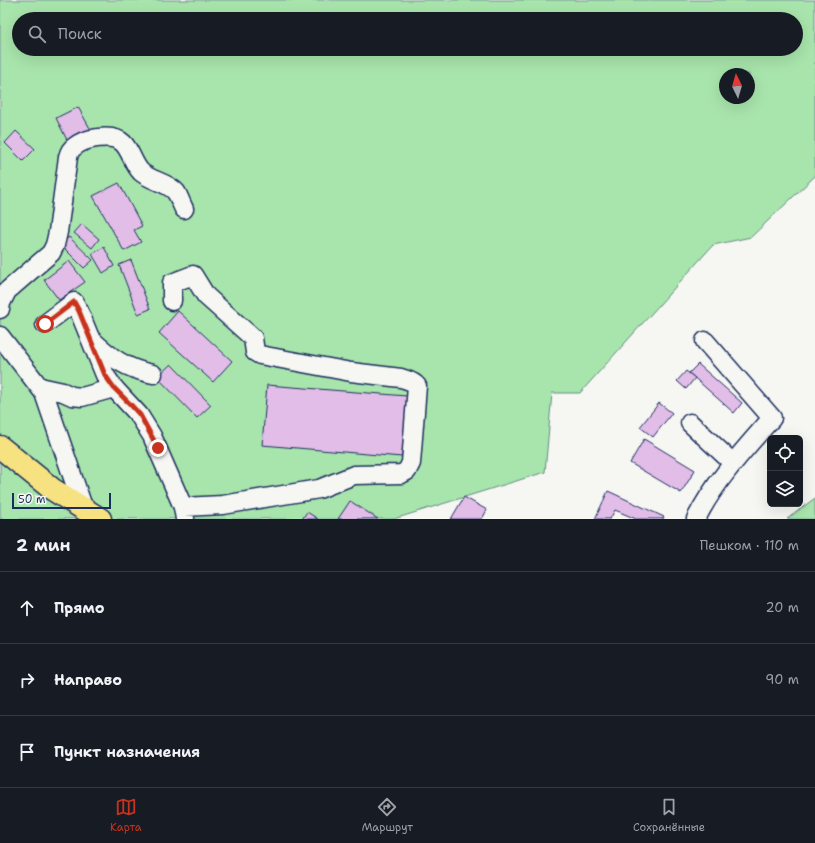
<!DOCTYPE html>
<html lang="ru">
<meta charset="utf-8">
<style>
body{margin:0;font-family:"Shantell Sans",sans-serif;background:#242831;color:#f1f3f6}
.controls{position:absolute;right:12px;bottom:12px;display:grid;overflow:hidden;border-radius:6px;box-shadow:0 4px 16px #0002}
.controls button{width:36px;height:36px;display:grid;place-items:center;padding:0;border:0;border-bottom:1px solid #363941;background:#171b24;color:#f1f3f6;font:20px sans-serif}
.compass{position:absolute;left:719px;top:68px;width:36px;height:36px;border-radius:50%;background:#171b24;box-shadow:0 4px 16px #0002;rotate:355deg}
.scale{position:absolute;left:12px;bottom:10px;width:99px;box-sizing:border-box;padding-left:4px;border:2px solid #1b2f5e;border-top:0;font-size:11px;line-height:14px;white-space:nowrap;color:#1b2f5e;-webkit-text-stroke:3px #f6f6f2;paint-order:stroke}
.stop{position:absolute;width:12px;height:12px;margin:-9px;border:3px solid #c8321e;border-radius:50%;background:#fff}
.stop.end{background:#c8321e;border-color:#fff;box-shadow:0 1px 4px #0008}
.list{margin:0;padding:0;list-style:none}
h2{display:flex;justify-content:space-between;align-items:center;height:52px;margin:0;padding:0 16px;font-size:17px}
h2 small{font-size:13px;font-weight:400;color:#9ea1a6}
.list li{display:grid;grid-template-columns:26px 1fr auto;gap:12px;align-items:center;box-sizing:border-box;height:72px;padding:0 16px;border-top:1px solid #363941}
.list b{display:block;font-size:15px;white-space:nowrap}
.list em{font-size:13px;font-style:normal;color:#9ea1a6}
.icon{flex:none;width:22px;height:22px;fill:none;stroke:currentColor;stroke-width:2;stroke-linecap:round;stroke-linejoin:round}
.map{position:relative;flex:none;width:815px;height:519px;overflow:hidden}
.search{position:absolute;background:#171b24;box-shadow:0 4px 16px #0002;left:12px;right:12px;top:12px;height:44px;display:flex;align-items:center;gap:10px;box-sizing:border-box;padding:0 14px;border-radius:22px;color:#9ea1a6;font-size:15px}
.sheet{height:268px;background:#171b24}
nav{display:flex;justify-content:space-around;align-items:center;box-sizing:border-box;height:56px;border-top:1px solid #363941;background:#171b24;font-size:11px;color:#9ea1a6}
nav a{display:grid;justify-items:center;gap:2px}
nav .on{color:#c8321e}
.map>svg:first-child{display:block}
.green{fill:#a8e5ac;stroke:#628a85;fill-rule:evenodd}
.building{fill:#e2bde8;stroke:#1b2f5e}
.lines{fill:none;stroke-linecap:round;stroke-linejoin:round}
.minor-casing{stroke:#1b2f5e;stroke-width:21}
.major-casing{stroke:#1b2f5e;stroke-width:25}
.minor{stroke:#f6f6f2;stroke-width:18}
.major{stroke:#f7e281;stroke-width:22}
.route{stroke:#c8321e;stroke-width:5}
</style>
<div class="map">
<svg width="815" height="519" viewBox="0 0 815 519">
<rect width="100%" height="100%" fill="#f6f6f2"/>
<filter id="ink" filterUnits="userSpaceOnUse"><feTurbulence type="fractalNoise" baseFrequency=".025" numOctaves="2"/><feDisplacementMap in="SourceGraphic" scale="8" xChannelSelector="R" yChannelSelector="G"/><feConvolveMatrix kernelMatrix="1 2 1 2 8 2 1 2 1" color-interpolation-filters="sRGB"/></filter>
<g filter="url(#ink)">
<g class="green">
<path d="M0 0H815V176L751 237 713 245 580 393H552L545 472 394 519H0ZM19 19H796V49H19ZM725 74H749V98H725Z"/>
<path d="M815 498V519H787Z"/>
</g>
<g class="building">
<path d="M78 107 91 130 68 142 56 118Z"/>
<path d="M16 131 35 149 23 161 5 143Z"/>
<path d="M119 183 142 226 134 230 141 242 124 251 93 196Z"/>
<path d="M82 224 99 239 92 248 74 233Z"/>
<path d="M69 237 93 260 84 268 61 245Z"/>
<path d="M104 247 114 266 103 273 92 254Z"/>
<path d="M131 260 150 309 138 314 119 265Z"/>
<path d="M69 261 85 282 59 300 44 280Z"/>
<path d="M178 311 232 361 213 382 159 333Z"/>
<path d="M171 364 211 405 197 418 157 377Z"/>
<path d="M698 364 742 403 734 413 689 373Z"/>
<path d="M686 371 695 378 686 389 677 381Z"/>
<path d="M267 385 407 396 402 457 262 445Z"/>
<path d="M659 403 672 413 653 437 640 427Z"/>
<path d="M644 439 695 470 681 493 630 463Z"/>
<path d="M608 491 664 517 663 519H636L615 510 610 519H595Z"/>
<path d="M464 497 487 510 482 519H451Z"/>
<path d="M350 501 378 519H338Z"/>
<path d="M307 512 318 519H302Z"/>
</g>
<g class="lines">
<defs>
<g id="minor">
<path d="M172 301V283L193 275 206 296 253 338 255 352 260 355 351 372 401 378C407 380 413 381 417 386L411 463 407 471 401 474 354 475 319 489 223 505 183 507 185 519"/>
<path d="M0 309 1 303 7 291 51 253 55 245 58 232 68 157C69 153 71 149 74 147 84 138 113 133 123 143 131 151 133 164 141 172 151 181 167 182 176 192 179 197 181 203 184 209"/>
<path d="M45 324 74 302 79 311 105 375 114 388 139 415 152 436 183 507"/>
<path d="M0 336 44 393 84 510"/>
<path d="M91 339C110 357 126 369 153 374"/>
<path d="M40 387 63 392 72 396 82 397 114 388"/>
<path d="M690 423 733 463"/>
<path d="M696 519C715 481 744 450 772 418L705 341"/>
</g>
<path id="major" d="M0 447 52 489 100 519"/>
</defs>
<use href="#minor" class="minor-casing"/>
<use href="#major" class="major-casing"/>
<use href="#minor" class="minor"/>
<use href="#major" class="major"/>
</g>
</g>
<g class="lines" filter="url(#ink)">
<path class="route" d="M45 324 74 302 79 311 105 375 114 388 130 404 140 415 158 448"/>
</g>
</svg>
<div class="controls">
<button><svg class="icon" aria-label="locate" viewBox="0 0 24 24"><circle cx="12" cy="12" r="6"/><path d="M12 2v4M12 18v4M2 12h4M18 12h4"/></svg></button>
<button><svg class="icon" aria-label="layers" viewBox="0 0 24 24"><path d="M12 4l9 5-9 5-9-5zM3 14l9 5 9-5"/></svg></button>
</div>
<svg class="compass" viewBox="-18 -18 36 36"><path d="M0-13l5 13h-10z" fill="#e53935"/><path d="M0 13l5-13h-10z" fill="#9ea1a6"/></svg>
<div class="scale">50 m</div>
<div class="stop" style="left:45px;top:324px"></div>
<div class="stop end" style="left:158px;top:448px"></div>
<div class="search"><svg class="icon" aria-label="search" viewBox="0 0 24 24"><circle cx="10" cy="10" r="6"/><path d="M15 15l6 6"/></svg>Поиск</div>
</div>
<section class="sheet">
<h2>2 мин<small>Пешком · 110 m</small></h2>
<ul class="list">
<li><svg class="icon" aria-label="ahead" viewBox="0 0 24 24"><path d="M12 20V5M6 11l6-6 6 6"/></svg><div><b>Прямо</b></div><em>20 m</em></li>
<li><svg class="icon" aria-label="right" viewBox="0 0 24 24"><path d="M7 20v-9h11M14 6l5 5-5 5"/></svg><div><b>Направо</b></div><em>90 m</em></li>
<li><svg class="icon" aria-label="arrive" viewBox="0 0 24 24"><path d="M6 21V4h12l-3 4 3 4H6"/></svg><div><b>Пункт назначения</b></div></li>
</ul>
</section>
<nav>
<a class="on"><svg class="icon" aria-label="map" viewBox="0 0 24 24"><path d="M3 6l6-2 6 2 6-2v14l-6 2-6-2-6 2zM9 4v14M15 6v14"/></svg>Карта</a>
<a><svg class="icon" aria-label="directions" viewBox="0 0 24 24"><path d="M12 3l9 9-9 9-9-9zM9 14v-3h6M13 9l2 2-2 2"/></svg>Маршрут</a>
<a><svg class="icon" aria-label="saved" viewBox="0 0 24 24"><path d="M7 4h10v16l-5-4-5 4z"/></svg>Сохранённые</a>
</nav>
